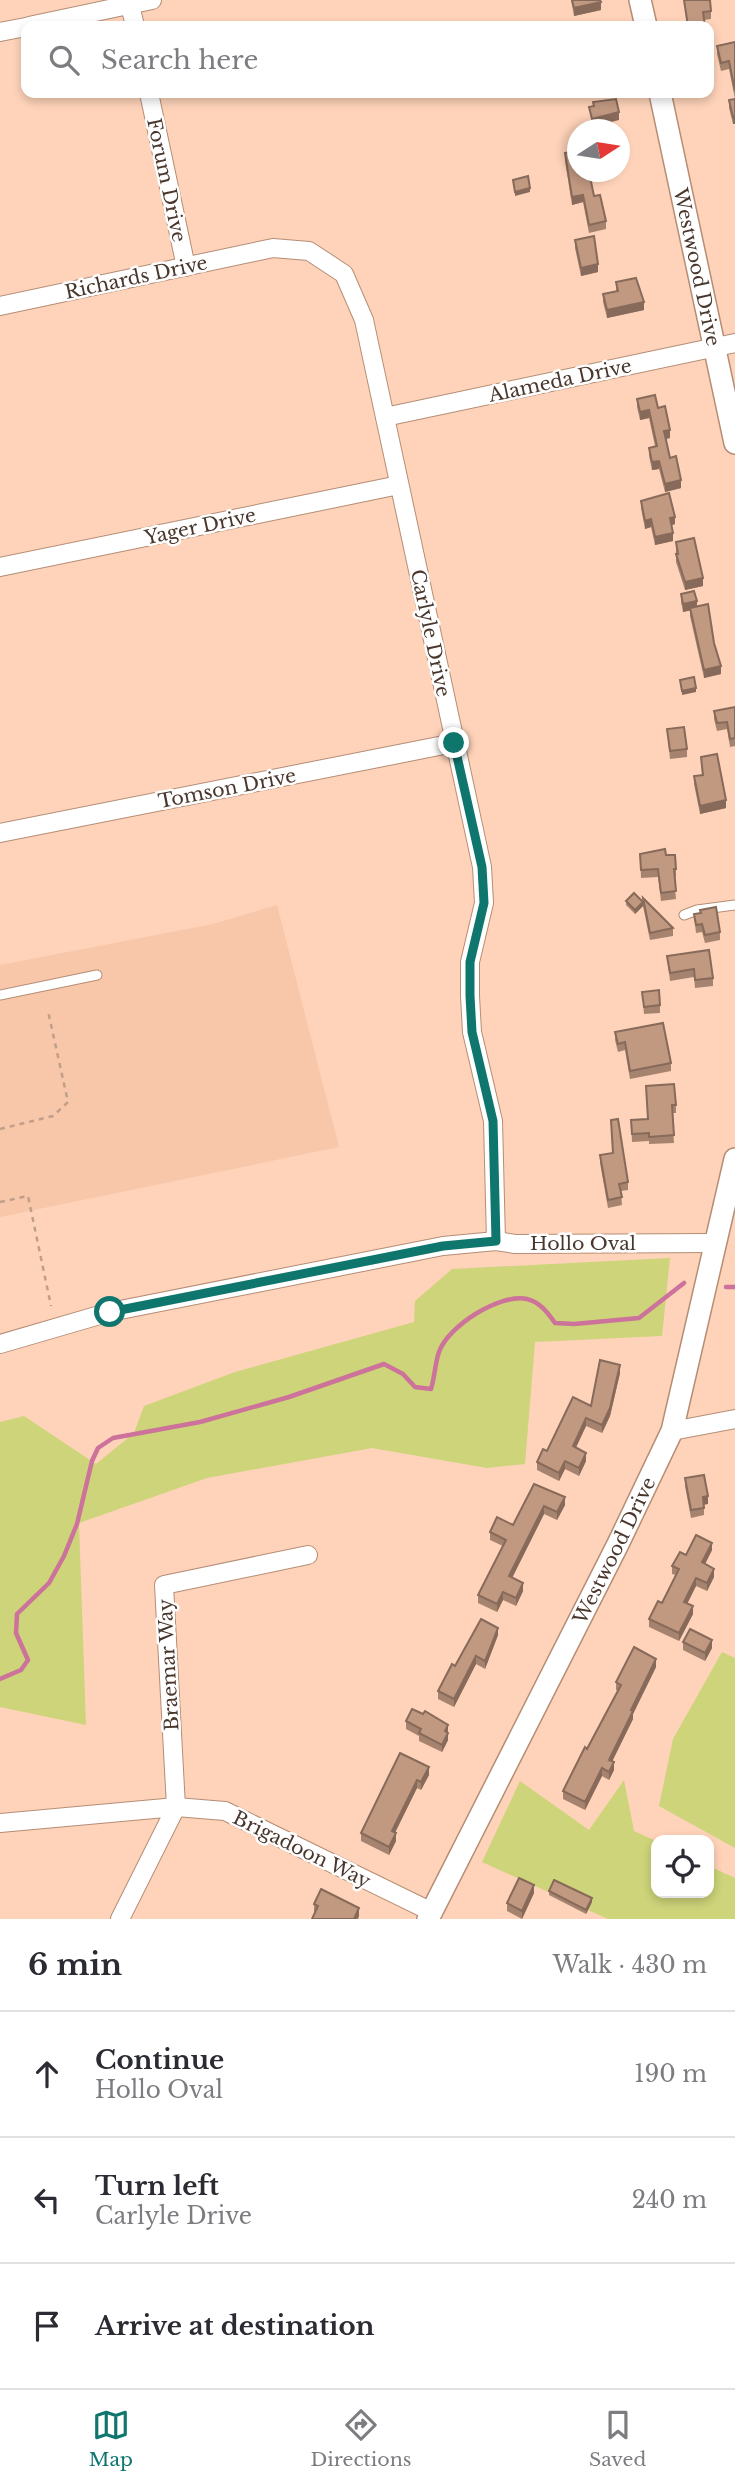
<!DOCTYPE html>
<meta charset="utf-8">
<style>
body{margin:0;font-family:"Libre Baskerville",serif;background:#f2f2f3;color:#2b2b33}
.controls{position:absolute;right:21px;bottom:21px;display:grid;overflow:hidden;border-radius:14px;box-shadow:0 4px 10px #0003}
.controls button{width:63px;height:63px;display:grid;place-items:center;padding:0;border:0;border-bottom:2px solid #e1e1e2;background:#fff;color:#2b2b33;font:35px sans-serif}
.compass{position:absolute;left:567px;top:119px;width:63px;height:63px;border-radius:50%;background:#fff;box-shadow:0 4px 10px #0003;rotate:78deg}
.stop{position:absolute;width:21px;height:21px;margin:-16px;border:5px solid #0f766e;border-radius:50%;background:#fff}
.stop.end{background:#0f766e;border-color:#fff;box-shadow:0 2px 7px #0008}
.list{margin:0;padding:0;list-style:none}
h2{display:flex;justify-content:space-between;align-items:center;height:91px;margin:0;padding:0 28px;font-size:30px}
h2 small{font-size:23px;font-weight:400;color:#7c7c81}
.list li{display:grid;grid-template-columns:46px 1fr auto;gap:21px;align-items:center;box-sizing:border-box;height:126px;padding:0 28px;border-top:2px solid #e1e1e2}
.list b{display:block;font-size:26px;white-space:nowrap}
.list p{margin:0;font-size:23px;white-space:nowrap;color:#7c7c81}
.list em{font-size:23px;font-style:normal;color:#7c7c81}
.icon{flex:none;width:38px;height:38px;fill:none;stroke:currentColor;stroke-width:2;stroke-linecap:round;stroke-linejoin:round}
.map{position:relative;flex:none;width:735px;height:1919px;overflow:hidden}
.search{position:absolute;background:#fff;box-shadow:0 4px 10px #0003;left:21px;right:21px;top:21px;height:77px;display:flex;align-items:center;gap:18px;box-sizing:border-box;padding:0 24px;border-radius:14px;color:#7c7c81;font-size:26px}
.sheet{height:469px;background:#fff}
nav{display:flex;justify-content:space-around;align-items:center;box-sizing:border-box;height:98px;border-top:2px solid #e1e1e2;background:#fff;font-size:19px;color:#7c7c81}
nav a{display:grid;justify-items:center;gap:4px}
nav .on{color:#0f766e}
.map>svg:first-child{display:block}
.built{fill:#f8c7a9}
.green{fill:#cdd479}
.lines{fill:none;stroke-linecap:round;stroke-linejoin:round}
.stream{stroke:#cc729b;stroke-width:4.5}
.service-casing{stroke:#b58d75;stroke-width:11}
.minor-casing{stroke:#b58d75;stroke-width:20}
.tertiary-casing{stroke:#b58d75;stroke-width:24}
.path{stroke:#c19e8a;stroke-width:2.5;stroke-dasharray:5 5;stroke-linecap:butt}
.service{stroke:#fff;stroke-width:9}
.minor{stroke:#fff;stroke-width:18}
.tertiary{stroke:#fff;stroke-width:21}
.wall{fill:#a6836e}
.shaded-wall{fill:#876a5a}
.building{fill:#c19880;stroke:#876a5a;stroke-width:2}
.route{stroke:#0f766e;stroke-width:9}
.labels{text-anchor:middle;stroke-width:5;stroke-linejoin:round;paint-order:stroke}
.street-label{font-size:19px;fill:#49372d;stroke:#fefefe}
</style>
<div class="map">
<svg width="735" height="1919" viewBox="0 0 735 1919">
<rect width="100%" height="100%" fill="#fed3b9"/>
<path class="built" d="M277 905 339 1147 0 1217V965L213 924Z"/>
<g class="green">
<path d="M670 1258 662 1336 535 1342 525 1464 487 1468 372 1448 207 1478 79 1523 86 1725 0 1707V1422L24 1416 96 1464 134 1433 144 1406 235 1372 414 1322 415 1301 452 1269Z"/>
<path d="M722 1652 735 1658V1848L659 1806 673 1739Z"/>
<path d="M624 1780 634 1831 656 1841V1893H709V1866L735 1878V1919H608L482 1862 520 1781 589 1830Z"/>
</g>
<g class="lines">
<g class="stream">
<path d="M726 1287H735"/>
<path d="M0 1679 21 1670 28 1660 16 1633 17 1614 49 1583 64 1556 77 1524 92 1461 98 1448 113 1438 200 1422 289 1397 384 1364 403 1374 415 1387 431 1389C435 1376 435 1363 439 1352 448 1326 500 1293 527 1299 540 1302 548 1313 555 1323L574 1324 639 1318 684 1283"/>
</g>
<defs>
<g id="service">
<path d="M684 915 697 910 735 905"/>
<path d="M0 995 97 975"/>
</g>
<g id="minor">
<path d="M130 5 135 26"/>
<path d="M29 26 152 0"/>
<path d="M0 32 26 27"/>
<path d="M149 93 186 267"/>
<path d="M0 306 273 248 309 251 344 274 364 320 482 867 484 903 470 962V996L472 1032 493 1121 496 1241"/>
<path d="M385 417 735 343"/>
<path d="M0 567 399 485"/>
<path d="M0 833 454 743"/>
<path d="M0 1344 110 1312 443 1246 496 1241 515 1244 715 1243"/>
<path d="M672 1431 735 1419"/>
<path d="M0 1823 176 1807 225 1811 432 1912"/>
<path d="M120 1919 176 1807 164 1585 308 1555"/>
</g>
<g id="tertiary">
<path d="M640 0 646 26"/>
<path id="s1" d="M660 93 735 443"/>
<path id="s2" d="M428 1919 618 1544 672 1431 735 1159"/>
</g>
</defs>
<use href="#service" class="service-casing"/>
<use href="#minor" class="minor-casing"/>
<use href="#tertiary" class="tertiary-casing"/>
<g class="path">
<path d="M0 1129 53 1116 68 1102 48 1011"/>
<path d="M0 1202 28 1196 51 1306"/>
</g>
<use href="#service" class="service"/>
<use href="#minor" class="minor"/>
<use href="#tertiary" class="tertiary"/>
</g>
<g class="wall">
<path d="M571 0H600L601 10 574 16Z"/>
<path d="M684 0 711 11V19L704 20 705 26H687Z"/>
<path d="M735 42V124H733L729 108V100L735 99 729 69 721 71 717 54V46Z"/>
<path d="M565 153 594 172V174H590L594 196 606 221V229L589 233 583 202 572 205 565 161Z"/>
<path d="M575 240 598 272 581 276 575 248Z"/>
<path d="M616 282 644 310 607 318 603 302V294L616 291Z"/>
<path d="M637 399 658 408 670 438 666 439 670 458 681 488 665 492 659 469 652 470 649 456V448L655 446 649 418 640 420 637 407Z"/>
<path d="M641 501 675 524 671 525 673 541 655 545 651 527 645 529 641 508Z"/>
<path d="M676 542 703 586 685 590 676 562Z"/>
<path d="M681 594 697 607 714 643 721 674 704 678 690 616V610L683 612 681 602Z"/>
<path d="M735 707V746L730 747 727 729 717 731 714 719V711Z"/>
<path d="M667 729 687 749V757L670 759Z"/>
<path d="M701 757 726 808 700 814 694 784V776L702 775Z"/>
<path d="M640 854 666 855 676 869V877H674L676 899 661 901 658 877 641 878Z"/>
<path d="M643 898 673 928V936L650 940 643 906Z"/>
<path d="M626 901 643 906 635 914 626 905Z"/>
<path d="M700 910 720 932V940L705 943 702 932 696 933 694 914 700 913Z"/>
<path d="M667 956 713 978V986L695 988 694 977 670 981Z"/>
<path d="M642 992 660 1005V1013L644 1014Z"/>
<path d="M615 1032 671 1063V1071L630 1079 625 1050 618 1052 615 1040Z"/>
<path d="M646 1093 676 1105V1113H672L674 1143 649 1144V1141L632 1142 631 1120 648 1119Z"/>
<path d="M600 1155 628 1182V1190L621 1191 622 1205 608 1208 600 1163Z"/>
<path d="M620 1373 610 1416 602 1433 586 1426 576 1447 586 1461 579 1476 565 1469 559 1481 537 1470V1462L591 1406Z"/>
<path d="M685 1478 708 1504H704V1515L691 1518 685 1486Z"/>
<path d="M534 1484 565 1505 557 1520 544 1514 512 1578 523 1591 516 1606 503 1600 497 1612 478 1603V1595L503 1546 490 1540V1532L513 1525Z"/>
<path d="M712 1550 705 1564 714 1577 707 1591 696 1586 687 1604 693 1614 679 1641 649 1627V1619L662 1603 676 1575 672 1574V1566L686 1555Z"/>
<path d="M498 1635 485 1669 476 1664 454 1707 438 1699V1691L455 1666Z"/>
<path d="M683 1642 712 1648 705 1661 683 1650Z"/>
<path d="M656 1667 633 1714V1719L612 1761 614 1770 609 1780 602 1776 585 1810 563 1799V1791L618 1691 616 1690V1682Z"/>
<path d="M406 1721 448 1733V1740L442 1752 419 1741V1736L406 1729Z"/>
<path d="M400 1753 429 1775 421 1790 417 1788 395 1832 396 1841 389 1855 361 1841V1833Z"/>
<path d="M549 1891 592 1902 586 1914 549 1895Z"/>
<path d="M534 1893 522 1919 507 1911V1903Z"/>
<path d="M314 1904 359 1916 315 1912H314Z"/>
</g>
<g class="shaded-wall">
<path d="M601 2V10L574 16V8Z"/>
<path d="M619 112V120L592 127V119Z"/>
<path d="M735 116V124H733V117Z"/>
<path d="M530 188V192L515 196V192Z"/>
<path d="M583 195V202L572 205V197Z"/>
<path d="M598 264V272L581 276V268Z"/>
<path d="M644 302V310L607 318V310Z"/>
<path d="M649 410V418L640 420V412Z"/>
<path d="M670 430V438L664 439V431Z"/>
<path d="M659 461V469L652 470V462Z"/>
<path d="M681 480V488L665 492V484Z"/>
<path d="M675 517V524L670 526V518Z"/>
<path d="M651 519V527L645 529V521Z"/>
<path d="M673 533V541L655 545V537Z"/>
<path d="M703 578V586L685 590V582Z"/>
<path d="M697 601V609L683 612V604Z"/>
<path d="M721 666V674L704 678V670Z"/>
<path d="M696 688V692L682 695V691Z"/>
<path d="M726 800V808L700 814V806Z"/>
<path d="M643 902V906L635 914V910Z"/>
<path d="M620 1365V1373L610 1416 602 1433V1425Z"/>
<path d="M586 1418V1426L573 1454V1446Z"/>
<path d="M586 1453V1461L579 1476V1468Z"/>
<path d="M565 1461V1469L559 1481V1473Z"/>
<path d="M708 1496V1504L703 1505V1497Z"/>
<path d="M565 1497V1505L557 1520V1512Z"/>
<path d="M544 1506V1514L509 1584V1576Z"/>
<path d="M712 1543V1550L702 1570V1562Z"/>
<path d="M714 1569V1577L707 1591V1583Z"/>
<path d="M696 1578V1586L684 1610V1602Z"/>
<path d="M523 1583V1591L516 1606V1598Z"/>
<path d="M503 1592V1600L497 1612V1604Z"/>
<path d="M693 1606V1614L679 1641V1633Z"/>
<path d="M498 1628V1635L485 1669V1661Z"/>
<path d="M712 1640V1648L705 1661V1653Z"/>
<path d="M476 1656V1664L454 1707V1699Z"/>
<path d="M656 1659V1667L633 1714V1719L609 1768V1760L631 1710Z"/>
<path d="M448 1725V1740L442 1752V1745L445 1731Z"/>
<path d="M614 1762V1770L609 1780V1772Z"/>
<path d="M429 1767V1775L421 1790V1782Z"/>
<path d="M602 1768V1776L585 1810V1802Z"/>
<path d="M417 1780V1788L392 1839V1831Z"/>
<path d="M396 1833V1841L389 1855V1847Z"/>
<path d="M534 1885V1893L522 1919V1911Z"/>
<path d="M592 1898V1902L586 1914V1910Z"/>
<path d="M359 1908V1916L358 1919H354Z"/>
</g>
<g class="building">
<path d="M572 0H600L601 2 574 8Z"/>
<path d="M684 0H710L711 11 703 12 705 26H688Z"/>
<path d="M735 42V91L729 61 721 63 717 46Z"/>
<path d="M616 99 619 112 592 119 589 107 594 106 593 102Z"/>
<path d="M735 99V116L733 117 729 100Z"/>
<path d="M578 150V172H589L594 196 600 195 606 221 589 225 583 195 572 197 565 153Z"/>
<path d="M528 176 530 188 515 192 513 180Z"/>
<path d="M594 236 598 264 581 268 575 240Z"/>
<path d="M636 278 644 302 607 310 603 294 618 291 616 282Z"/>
<path d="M655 395 658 408 665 406 670 430 664 431 670 458 676 456 681 480 665 484 659 461 652 462 649 448 657 446 649 410 640 412 637 399Z"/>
<path d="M669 493 675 517 670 518 673 533 655 537 651 519 645 521 641 501Z"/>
<path d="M694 538 703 578 685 582 676 554H678L676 542Z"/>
<path d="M694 591 697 601 683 604 681 594Z"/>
<path d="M708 604 714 643 721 666 704 670 690 608Z"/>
<path d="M694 677 696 688 682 691 680 680Z"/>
<path d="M735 707V738L730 739 727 722 717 723 714 711Z"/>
<path d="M684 727 687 749 670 751 667 729Z"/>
<path d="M717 754 726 800 700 806 694 776 703 775 701 757Z"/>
<path d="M665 849 666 855H675L676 869H674L676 891 661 893 658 869 641 870 640 854Z"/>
<path d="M634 893 643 902 635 910 626 901Z"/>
<path d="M643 898 673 928 650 933Z"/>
<path d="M716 907 720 932 705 935 702 924 696 925 694 914 701 913 700 910Z"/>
<path d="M709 950 713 978 695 980 694 969 670 973 667 956Z"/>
<path d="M659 990 660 1005 644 1007 642 992Z"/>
<path d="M663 1023 671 1063 630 1071 625 1042 618 1044 615 1032Z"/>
<path d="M674 1084 676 1105H672L674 1135 649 1137V1133L632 1134 631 1120 648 1119 646 1086Z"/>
<path d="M618 1119 628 1182 619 1184 622 1197 608 1200 600 1155 613 1153 611 1120Z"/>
<path d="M600 1360 620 1365 610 1408 602 1425 586 1418 573 1446 586 1453 579 1468 565 1461 559 1473 537 1462 543 1449 547 1451 573 1397 591 1406Z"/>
<path d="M704 1475 708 1496 703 1497 704 1508 691 1510 685 1478Z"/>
<path d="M534 1484 565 1497 557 1512 544 1506 509 1576 523 1583 516 1598 503 1592 497 1604 478 1595 506 1540 490 1532 497 1517 513 1525Z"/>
<path d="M696 1535 712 1543 702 1562 714 1569 707 1583 696 1578 684 1602 693 1606 679 1633 649 1619 658 1601 662 1603 679 1569 672 1566 680 1552 686 1555Z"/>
<path d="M481 1619 498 1628 485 1661 476 1656 454 1699 438 1691 452 1664 455 1666Z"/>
<path d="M690 1629 712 1640 705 1653 683 1642Z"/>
<path d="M634 1647 656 1659 631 1710 633 1711 609 1760 614 1762 609 1772 602 1768 585 1802 563 1791 585 1747 587 1749 621 1685 616 1682Z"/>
<path d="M412 1709 423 1714 425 1711 448 1725 445 1731 448 1733 442 1745 419 1733 421 1729 406 1721Z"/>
<path d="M400 1753 429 1767 421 1782 417 1780 392 1831 396 1833 389 1847 361 1833Z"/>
<path d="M519 1878 534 1885 522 1911 507 1903Z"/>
<path d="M554 1880 592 1898 586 1910 549 1891Z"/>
<path d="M321 1889 359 1908 354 1919H312L318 1906 314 1904Z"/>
</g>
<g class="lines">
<path class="route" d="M110 1312 443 1246 496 1241 493 1121 472 1032 470 996V962L484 903 482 867 454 743"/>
</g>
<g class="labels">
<g class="street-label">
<text transform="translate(167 180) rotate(78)" y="7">Forum Drive</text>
<text dy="7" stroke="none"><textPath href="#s1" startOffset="178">Westwood Drive</textPath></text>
<text transform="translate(136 277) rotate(-12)" y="7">Richards Drive</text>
<text transform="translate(560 380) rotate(-12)" y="7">Alameda Drive</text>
<text transform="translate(200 526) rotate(-12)" y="7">Yager Drive</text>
<text transform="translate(431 633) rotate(78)" y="7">Carlyle Drive</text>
<text transform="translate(227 788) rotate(-11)" y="7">Tomson Drive</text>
<text x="583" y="1250">Hollo Oval</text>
<text dy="7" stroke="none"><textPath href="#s2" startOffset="413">Westwood Drive</textPath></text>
<text transform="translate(168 1665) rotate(-93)" y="7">Braemar Way</text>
<text transform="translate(302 1849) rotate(26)" y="7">Brigadoon Way</text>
</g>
</g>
</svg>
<div class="controls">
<button><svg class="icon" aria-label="locate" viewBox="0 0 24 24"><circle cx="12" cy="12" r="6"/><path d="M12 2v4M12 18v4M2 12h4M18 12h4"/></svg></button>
</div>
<svg class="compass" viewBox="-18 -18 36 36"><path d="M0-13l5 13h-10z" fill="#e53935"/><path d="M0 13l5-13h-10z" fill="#7c7c81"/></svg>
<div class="stop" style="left:110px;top:1312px"></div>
<div class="stop end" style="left:454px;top:743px"></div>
<div class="search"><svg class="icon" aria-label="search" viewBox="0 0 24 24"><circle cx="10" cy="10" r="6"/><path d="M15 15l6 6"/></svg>Search here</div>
</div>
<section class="sheet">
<h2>6 min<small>Walk · 430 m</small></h2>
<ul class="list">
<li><svg class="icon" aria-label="ahead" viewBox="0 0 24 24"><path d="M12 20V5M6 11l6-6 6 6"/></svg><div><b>Continue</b><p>Hollo Oval</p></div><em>190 m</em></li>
<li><svg class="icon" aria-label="left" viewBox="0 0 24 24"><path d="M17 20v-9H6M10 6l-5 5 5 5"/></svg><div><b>Turn left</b><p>Carlyle Drive</p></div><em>240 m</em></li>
<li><svg class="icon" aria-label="arrive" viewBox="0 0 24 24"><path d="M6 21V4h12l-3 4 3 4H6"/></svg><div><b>Arrive at destination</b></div></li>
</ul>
</section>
<nav>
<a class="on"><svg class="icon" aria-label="map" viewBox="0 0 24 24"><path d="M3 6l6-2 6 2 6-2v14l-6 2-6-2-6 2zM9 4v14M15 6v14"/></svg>Map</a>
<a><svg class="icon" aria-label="directions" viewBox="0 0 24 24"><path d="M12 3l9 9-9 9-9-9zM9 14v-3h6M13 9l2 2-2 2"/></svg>Directions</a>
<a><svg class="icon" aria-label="saved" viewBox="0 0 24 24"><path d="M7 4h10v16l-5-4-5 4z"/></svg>Saved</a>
</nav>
